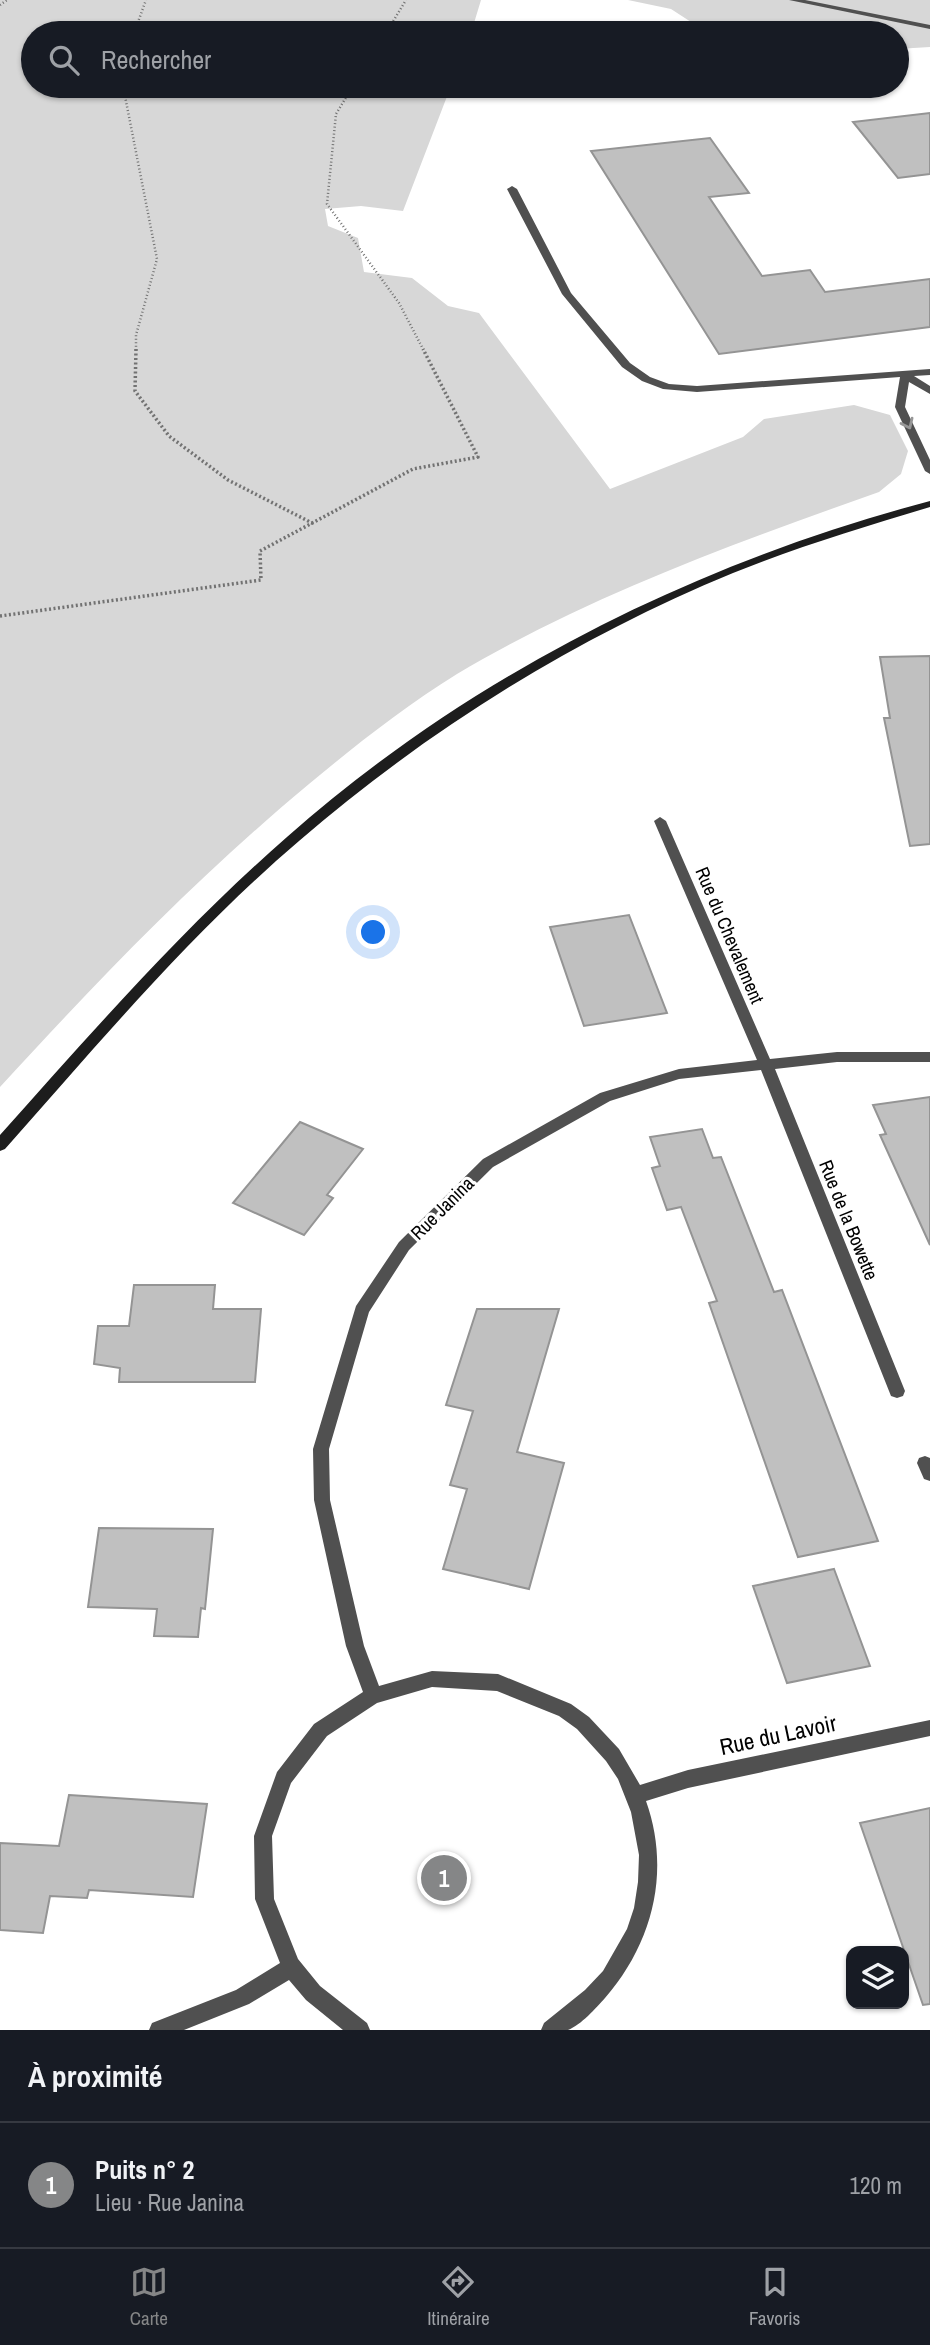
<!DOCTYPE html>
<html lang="fr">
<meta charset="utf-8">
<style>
body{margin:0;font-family:"Archivo Narrow",sans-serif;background:#242831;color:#f1f3f6}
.controls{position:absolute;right:21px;bottom:21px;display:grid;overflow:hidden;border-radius:14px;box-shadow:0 2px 5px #0004}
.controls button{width:63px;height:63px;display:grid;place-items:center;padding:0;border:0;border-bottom:2px solid #363941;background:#171b24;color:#f1f3f6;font:35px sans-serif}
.you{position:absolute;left:374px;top:933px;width:24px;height:24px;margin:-18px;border:5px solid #fff;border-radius:50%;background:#1a73e8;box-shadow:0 0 0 10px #1a73e833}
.badge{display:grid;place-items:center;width:46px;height:46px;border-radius:50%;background:#858687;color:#fff;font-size:23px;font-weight:700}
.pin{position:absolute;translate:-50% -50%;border:4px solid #fff;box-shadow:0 2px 7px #0006}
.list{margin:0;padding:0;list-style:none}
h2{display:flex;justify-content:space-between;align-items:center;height:91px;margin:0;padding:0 28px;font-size:30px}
h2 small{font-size:23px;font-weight:400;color:#9ea1a6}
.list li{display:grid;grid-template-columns:46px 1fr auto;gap:21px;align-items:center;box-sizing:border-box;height:126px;padding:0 28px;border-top:2px solid #363941}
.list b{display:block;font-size:26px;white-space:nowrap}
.list p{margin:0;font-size:23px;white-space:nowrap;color:#9ea1a6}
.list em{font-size:23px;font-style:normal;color:#9ea1a6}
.icon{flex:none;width:38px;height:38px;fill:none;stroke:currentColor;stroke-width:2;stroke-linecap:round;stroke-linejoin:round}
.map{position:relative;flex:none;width:930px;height:2030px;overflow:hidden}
.search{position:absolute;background:#171b24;box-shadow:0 2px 5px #0004;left:21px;right:21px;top:21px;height:77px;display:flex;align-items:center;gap:18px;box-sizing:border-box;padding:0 24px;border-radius:38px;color:#9ea1a6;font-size:26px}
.sheet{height:217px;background:#171b24}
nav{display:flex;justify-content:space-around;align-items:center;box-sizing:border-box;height:98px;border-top:2px solid #363941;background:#171b24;font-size:19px;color:#9ea1a6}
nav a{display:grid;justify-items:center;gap:4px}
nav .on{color:#858687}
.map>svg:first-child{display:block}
.green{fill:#d7d7d7}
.building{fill:#c0c0c0;stroke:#949494;stroke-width:2}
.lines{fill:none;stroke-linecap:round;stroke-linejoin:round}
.path-far1{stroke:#727272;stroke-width:2.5;stroke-dasharray:1 2.5;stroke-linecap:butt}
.path{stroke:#727272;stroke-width:3.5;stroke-dasharray:2 2.5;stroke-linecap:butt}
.lane{fill:#505050;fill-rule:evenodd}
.street{fill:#505050;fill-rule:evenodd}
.secondary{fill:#1d1d1d;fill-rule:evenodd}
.oneway{stroke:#969696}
.labels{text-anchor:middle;stroke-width:6;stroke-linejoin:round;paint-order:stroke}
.street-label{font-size:19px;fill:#000;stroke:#fff}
.near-street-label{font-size:23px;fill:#000;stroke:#fff}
</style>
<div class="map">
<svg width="930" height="2030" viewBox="0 0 930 2030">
<rect width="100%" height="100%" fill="#fff"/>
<g class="green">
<path d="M0 0H481L471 33H33V86H451L403 211 361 206 325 209 328 226 358 238 364 272 412 278 448 306 479 313 610 489 743 437 764 419 854 405 890 415 908 451 901 474 879 492C735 543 588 596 457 674 405 706 356 745 309 784 195 879 100 978 0 1087Z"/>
<path d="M628 0H930V47L897 49V33H708L671 9Z"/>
</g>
<g class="building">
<path d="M930 113V174L898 178 853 122Z"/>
<path d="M710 138 749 193 709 197 762 276 810 270 825 292 930 279V327L719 354 591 151Z"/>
<path d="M930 656V844L910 846 884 718H890L880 657Z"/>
<path d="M629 915 667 1013 584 1026 550 927Z"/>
<path d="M930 1097V1245L880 1135 886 1134 873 1105Z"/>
<path d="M300 1122 363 1149 327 1195 333 1198 304 1235 233 1203Z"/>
<path d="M702 1129 713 1158 721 1157 774 1292 782 1290 878 1541 798 1557 709 1303 717 1301 681 1207 667 1210 652 1168 660 1166 650 1137Z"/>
<path d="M134 1285H215L213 1309H261L255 1382H119L120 1368 94 1364 98 1326H129Z"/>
<path d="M477 1309H559L517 1452 564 1463 529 1589 443 1569 467 1489 450 1485 473 1411 446 1405Z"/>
<path d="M99 1528 213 1529 205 1609 201 1608 198 1637 154 1636 157 1609 88 1607Z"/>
<path d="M834 1569 870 1666 787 1683 753 1586Z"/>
<path d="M69 1795 207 1804 193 1897 89 1890 87 1898 50 1896 43 1933 0 1930V1843L59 1846Z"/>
<path d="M930 1808V2004L923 2005 860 1823Z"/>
</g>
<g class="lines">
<g class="path-far1">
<path d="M0 5 7 0"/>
<path d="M134 33 146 0"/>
<path d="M386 33 406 0"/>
<path d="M123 86 157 259 136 335V351"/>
<path d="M353 86 336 114 327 204 399 303 424 351"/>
</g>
<g class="path">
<path d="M136 349 135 391 169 436 228 480 314 524"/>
<path d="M0 616 261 580 260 551 413 469 478 457 423 349"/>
</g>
<path class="lane" d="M512 186 517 189 571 293 630 363 650 377 669 384 697 386 930 369V375L914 376 930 386V394L909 382 905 407 930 460V474L925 471 895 407 900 377 697 392 663 389 642 381 622 367 562 294 507 189Z"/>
<g class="street">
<path d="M789 0H805L930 25V29Z"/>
<path d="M660 817 666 821 770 1059 837 1052H930V1062H837L775 1069 905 1391 903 1396 897 1398 891 1396 889 1391 761 1070 679 1079 610 1101 493 1167 409 1250 369 1312 329 1449 330 1500 364 1646 379 1686 432 1671 498 1674 571 1704 589 1717 619 1749 640 1785 688 1770 930 1720V1736L688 1788 646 1801C671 1871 653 1943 605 1998 596 2008 581 2025 568 2030 561 2030 549 2030 541 2030L544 2023 585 1990 603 1971 627 1929 634 1908 638 1882 639 1855 631 1812 618 1779 606 1761 577 1729 559 1716 497 1691 432 1687 377 1703 327 1736 291 1783 272 1836 274 1899 298 1959 320 1986 367 2023 370 2030H343L306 2000 289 1980 249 2004 184 2030H149L152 2023 236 1990 280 1963 255 1899 254 1836 277 1772 314 1724 363 1692 346 1646 314 1500 313 1449 356 1306 399 1242 483 1159 600 1093 679 1069 757 1060 654 821Z"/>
<path d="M925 1456 930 1458V1481L924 1479 917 1463 919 1458Z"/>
</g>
<path class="secondary" d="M930 501V507C864 527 797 547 733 573 575 638 429 729 299 841 191 933 99 1043 5 1149L0 1151V1135C92 1032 183 928 287 837 470 675 695 563 930 501Z"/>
</g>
<defs><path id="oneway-chevron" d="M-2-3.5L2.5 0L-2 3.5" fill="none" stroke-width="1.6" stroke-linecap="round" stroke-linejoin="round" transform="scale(1.75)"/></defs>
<use class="oneway" href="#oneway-chevron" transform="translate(908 424) rotate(65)"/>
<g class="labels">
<g class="street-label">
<text transform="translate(730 935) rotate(67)" y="7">Rue du Chevalement</text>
<text transform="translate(442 1208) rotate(-45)" y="7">Rue Janina</text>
<text transform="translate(849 1220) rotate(68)" y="7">Rue de la Bowette</text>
</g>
<g class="near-street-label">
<text transform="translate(778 1735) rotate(-12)" y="8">Rue du Lavoir</text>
</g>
</g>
</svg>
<div class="controls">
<button><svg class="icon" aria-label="layers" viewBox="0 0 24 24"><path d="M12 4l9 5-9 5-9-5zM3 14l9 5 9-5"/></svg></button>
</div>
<div class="you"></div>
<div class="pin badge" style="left:444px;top:1878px">1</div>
<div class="search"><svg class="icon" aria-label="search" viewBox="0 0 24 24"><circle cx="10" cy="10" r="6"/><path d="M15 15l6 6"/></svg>Rechercher</div>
</div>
<section class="sheet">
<h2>À proximité<small></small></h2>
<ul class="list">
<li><span class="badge">1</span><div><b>Puits n° 2</b><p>Lieu · Rue Janina</p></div><em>120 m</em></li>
</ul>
</section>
<nav>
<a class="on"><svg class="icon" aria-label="map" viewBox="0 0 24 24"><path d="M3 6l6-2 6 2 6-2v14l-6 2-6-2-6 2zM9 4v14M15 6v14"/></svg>Carte</a>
<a><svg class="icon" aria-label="directions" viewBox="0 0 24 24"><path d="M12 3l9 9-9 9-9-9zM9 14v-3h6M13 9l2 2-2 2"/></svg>Itinéraire</a>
<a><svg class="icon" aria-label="saved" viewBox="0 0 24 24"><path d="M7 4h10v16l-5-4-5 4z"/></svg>Favoris</a>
</nav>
